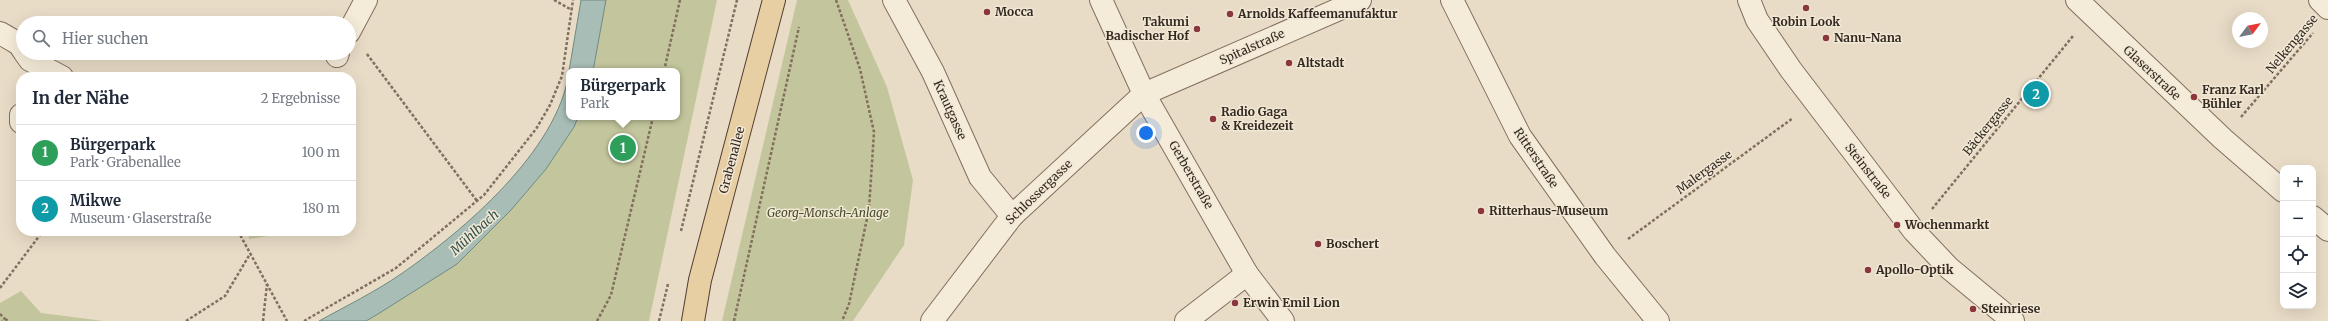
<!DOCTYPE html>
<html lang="de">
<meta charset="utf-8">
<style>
body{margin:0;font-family:Merriweather,serif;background:#f2f2f3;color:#1f2937}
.controls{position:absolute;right:12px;bottom:12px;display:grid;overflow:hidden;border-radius:8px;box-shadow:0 4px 16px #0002}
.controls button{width:36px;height:36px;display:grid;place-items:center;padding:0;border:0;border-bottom:1px solid #e0e1e3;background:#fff;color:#1f2937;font:20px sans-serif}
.compass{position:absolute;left:2232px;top:12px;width:36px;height:36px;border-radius:50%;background:#fff;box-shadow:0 4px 16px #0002;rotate:58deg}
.you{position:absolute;left:1146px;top:133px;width:14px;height:14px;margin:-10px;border:3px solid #fff;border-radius:50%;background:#1a73e8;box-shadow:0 0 0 6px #1a73e833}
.badge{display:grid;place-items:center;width:26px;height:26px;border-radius:50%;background:#1a73e8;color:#fff;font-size:13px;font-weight:700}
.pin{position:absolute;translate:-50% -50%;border:2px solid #fff;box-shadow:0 1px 4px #0006}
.popup{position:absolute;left:566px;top:68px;width:114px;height:52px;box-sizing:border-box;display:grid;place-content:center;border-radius:8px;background:#fff;filter:drop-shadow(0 1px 3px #0005);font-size:13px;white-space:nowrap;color:#747a83}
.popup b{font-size:15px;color:#1f2937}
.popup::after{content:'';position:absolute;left:50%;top:100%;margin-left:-8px;border:8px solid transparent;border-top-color:#fff}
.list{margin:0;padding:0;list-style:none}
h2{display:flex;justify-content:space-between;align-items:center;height:52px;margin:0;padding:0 16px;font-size:17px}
h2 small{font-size:13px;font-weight:400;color:#747a83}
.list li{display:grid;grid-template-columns:26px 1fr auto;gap:12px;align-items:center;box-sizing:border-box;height:56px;padding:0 16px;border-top:1px solid #e0e1e3}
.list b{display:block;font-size:15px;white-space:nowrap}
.list p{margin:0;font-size:13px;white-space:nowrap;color:#747a83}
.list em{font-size:13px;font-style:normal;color:#747a83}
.icon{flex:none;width:22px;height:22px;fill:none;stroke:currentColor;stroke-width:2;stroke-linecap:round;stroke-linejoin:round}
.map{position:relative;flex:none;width:2328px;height:321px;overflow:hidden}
.search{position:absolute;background:#fff;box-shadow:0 4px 16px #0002;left:16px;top:16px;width:340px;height:44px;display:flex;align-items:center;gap:10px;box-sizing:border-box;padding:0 14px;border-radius:22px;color:#747a83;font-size:15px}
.panel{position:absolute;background:#fff;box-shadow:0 4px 16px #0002;left:16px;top:72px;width:340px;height:164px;border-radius:16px}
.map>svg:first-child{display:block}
.green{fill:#c3c69c}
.water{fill:#a7bdb5;stroke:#6f8a82}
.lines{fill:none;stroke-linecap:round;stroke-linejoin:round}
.minor-casing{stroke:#826f5e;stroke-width:24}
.major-casing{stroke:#513e32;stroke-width:24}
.path{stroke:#826f5e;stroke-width:2.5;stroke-dasharray:3 2;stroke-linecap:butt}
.minor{stroke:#f5ebd9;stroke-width:22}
.major{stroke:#e7cea3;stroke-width:22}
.poi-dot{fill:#8a363c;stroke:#f1e7d5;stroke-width:1.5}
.labels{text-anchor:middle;stroke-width:3;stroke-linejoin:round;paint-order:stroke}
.poi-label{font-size:12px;font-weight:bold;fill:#342920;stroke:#f1e7d5;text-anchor:start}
.street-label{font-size:12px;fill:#342920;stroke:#f1e7d5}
.park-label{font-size:12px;font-style:italic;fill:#474e29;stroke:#f1e7d5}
.water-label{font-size:13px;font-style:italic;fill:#31524e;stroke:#f1e7d5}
</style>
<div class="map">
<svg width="2328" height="321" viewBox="0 0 2328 321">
<rect width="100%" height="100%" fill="#e9dcc7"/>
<g class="green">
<path d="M606 0H717L649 321H366L457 264 511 210 546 169 574 127 578 117H677V71H593Z"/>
<path d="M797 0H848L887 87 913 180 904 245 853 321H722Z"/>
<path d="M248 231H300L249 239Z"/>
<path d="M21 291 41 313 104 321H0V303Z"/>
</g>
<g class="water">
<path d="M581 0H606L593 71H569Z"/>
<path d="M569 72V117H578L574 127 546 169 511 210 457 264 378 314 366 321H319C346 306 375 292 401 274 463 231 558 151 569 72Z"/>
</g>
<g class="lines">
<defs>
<g id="minor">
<path d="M894 0 933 72 980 177 1012 216"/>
<path d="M1101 0 1144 94 1247 274 1283 321"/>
<path d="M1452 0 1520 136 1605 256 1658 321"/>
<path d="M1749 0 1757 20 1791 70 1914 231 1949 268 2013 321"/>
<path d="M2077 0 2223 139 2283 191"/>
<path d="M2320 0 2328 8"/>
<path d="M349 32 366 0"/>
<path d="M0 33 19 44 23 50"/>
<path d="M25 53 30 60 62 77"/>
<path d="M337 56 338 53"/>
<path d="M21 115V122"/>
<path d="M2313 217 2328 230"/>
<path d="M932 321 1012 216 1144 94 1360 0"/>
<path d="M1186 321 1247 274"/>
</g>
<path id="major" d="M693 321 700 280 774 0"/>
</defs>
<use href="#minor" class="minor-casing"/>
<use href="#major" class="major-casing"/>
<g class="path">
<path d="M554 0 572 10"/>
<path d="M836 0 860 69 874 132 869 209 849 304 842 321"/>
<path d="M367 54 477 201"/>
<path d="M664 71 680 0"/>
<path d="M2241 117 2313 33"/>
<path d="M1932 209 2073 36"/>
<path d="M238 231 287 321"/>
<path d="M681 231 737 0"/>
<path d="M1628 239 1793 118"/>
<path d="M0 288 43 231"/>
<path d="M0 314 5 319 2 321"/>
<path d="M5 319 9 321"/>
<path d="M186 321 225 296 250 254"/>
<path d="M263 321 267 284"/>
<path d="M304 321 396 268 484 195 536 129 550 105 562 76 573 0"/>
<path d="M597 321 611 295 653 117"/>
<path d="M659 321 668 284"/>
<path d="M734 321 799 27"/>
</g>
<use href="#minor" class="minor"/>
<use href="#major" class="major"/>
</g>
<g class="poi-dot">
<circle cx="1806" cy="8" r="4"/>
<circle cx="987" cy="12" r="4"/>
<circle cx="1230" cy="14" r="4"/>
<circle cx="1197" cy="29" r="4"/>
<circle cx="1826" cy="38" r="4"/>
<circle cx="1289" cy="63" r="4"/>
<circle cx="2194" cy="97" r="4"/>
<circle cx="1213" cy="119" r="4"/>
<circle cx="1481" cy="211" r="4"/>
<circle cx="1897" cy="225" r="4"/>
<circle cx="1318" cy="244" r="4"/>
<circle cx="1868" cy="270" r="4"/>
<circle cx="1235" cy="303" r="4"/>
<circle cx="1973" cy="309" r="4"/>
</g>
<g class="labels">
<g class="poi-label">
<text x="995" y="16">Mocca</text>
<text x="1238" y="18">Arnolds Kaffeemanufaktur</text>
<text x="1189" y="26" text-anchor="end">Takumi<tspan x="1189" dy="14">Badischer Hof</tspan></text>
<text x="1806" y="26" text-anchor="middle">Robin Look</text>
<text x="1834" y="42">Nanu-Nana</text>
<text x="1297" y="67">Altstadt</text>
<text x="2202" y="94">Franz Karl<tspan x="2202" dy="14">Bühler</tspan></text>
<text x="1221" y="116">Radio Gaga<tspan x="1221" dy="14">&amp; Kreidezeit</tspan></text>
<text x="1489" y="215">Ritterhaus-Museum</text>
<text x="1905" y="229">Wochenmarkt</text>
<text x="1326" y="248">Boschert</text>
<text x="1876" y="274">Apollo-Optik</text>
<text x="1243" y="307">Erwin Emil Lion</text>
<text x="1981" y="313">Steinriese</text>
</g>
<g class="street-label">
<text transform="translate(2292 44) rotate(-50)" y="4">Nelkengasse</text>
<text transform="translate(1252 47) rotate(-24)" y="4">Spitalstraße</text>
<text transform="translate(2152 73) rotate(43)" y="4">Glaserstraße</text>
<text transform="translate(950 110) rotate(66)" y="4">Krautgasse</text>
<text transform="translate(1988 126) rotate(-51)" y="4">Bäckergasse</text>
<text transform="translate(1536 158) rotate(56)" y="4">Ritterstraße</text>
<text transform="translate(732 160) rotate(-75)" y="4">Grabenallee</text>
<text transform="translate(1868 171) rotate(52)" y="4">Steinstraße</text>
<text transform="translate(1704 172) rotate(-36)" y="4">Malergasse</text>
<text transform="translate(1191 175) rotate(60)" y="4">Gerberstraße</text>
<text transform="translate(1039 192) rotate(-44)" y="4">Schlossergasse</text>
</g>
<g class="park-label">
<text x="828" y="217">Georg-Monsch-Anlage</text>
</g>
<g class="water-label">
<text transform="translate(474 232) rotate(-42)" y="5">Mühlbach</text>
</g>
</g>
</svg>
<div class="controls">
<button>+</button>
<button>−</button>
<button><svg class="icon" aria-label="locate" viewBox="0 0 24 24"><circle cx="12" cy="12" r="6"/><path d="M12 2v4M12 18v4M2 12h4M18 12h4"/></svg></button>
<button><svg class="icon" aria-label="layers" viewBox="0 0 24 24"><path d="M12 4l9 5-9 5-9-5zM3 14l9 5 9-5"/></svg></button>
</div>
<svg class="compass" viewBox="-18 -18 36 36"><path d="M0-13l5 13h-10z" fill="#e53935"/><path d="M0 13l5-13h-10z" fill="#747a83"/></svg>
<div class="you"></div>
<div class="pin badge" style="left:623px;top:148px;background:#2e9e5b">1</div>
<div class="popup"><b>Bürgerpark</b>Park</div>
<div class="pin badge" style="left:2036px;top:94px;background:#0f9aa8">2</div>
<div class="search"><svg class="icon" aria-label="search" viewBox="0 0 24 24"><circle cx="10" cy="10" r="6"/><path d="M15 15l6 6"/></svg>Hier suchen</div>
<section class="panel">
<h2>In der Nähe<small>2 Ergebnisse</small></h2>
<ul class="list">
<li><span class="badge" style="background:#2e9e5b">1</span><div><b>Bürgerpark</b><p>Park · Grabenallee</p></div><em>100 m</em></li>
<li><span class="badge" style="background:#0f9aa8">2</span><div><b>Mikwe</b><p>Museum · Glaserstraße</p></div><em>180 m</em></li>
</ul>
</section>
</div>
